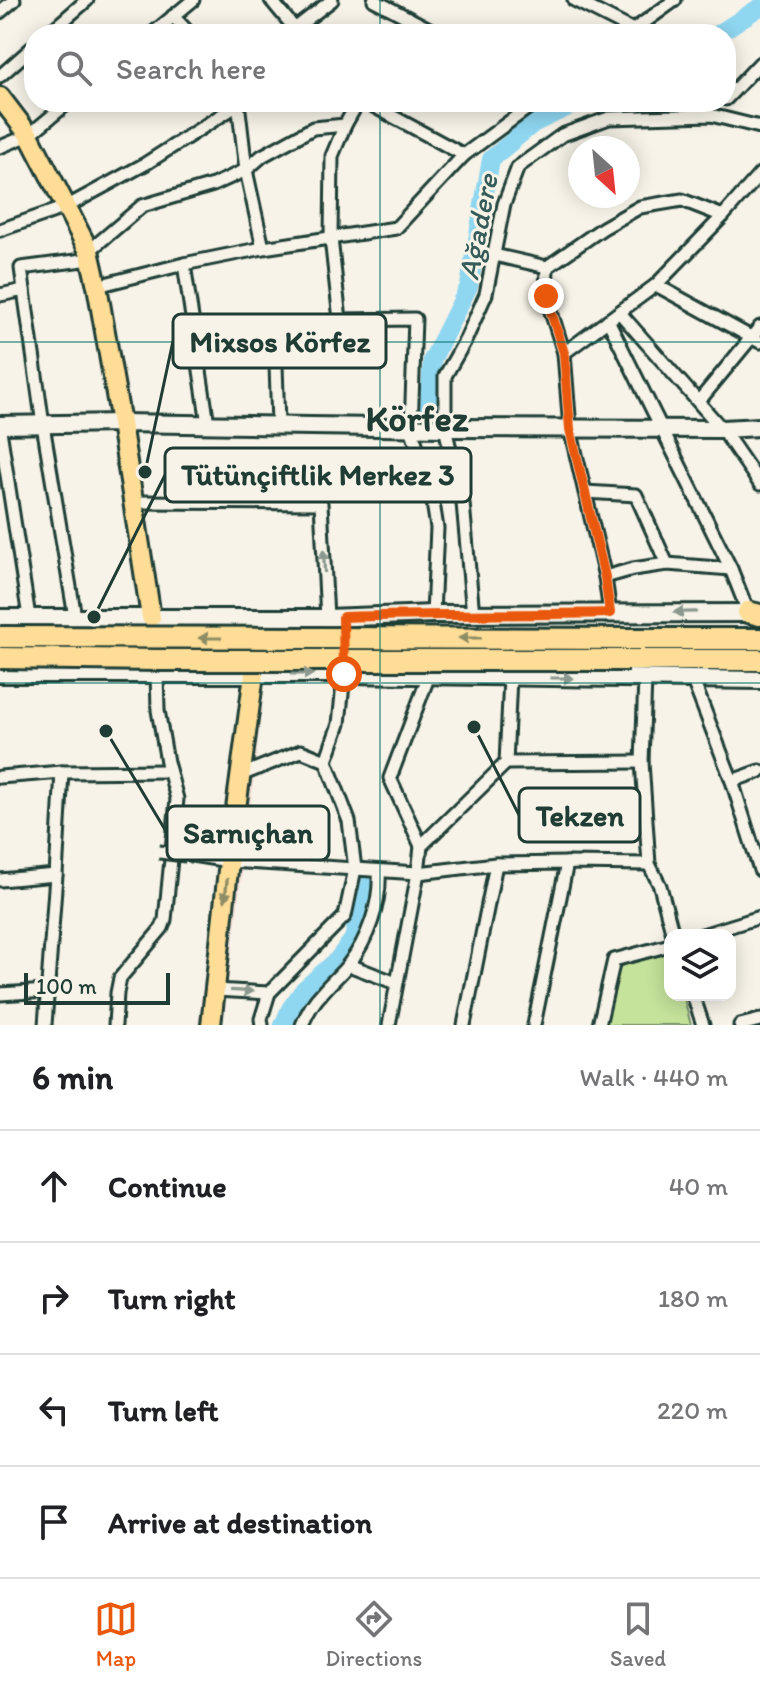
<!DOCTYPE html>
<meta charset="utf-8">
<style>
body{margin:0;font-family:Itim,sans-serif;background:#f2f2f2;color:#202124}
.controls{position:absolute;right:24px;bottom:24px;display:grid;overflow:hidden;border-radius:16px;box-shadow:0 4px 20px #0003}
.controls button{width:72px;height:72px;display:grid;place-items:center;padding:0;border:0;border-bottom:2px solid #e0e0e0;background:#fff;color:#202124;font:40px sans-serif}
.compass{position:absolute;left:568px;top:136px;width:72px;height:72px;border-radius:50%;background:#fff;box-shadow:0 4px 20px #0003;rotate:153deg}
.scale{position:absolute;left:24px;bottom:20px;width:146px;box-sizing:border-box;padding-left:8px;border:4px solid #1f3d34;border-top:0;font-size:22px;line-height:28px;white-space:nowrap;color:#1f3d34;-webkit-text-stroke:6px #f7f3e8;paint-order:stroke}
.stop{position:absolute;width:24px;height:24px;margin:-18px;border:6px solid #ea580c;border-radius:50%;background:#fff}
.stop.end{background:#ea580c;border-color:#fff;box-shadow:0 2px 8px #0008}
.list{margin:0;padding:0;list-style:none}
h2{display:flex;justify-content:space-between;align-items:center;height:104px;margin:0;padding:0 32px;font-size:34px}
h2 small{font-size:26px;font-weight:400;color:#757577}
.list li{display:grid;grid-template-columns:52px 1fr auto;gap:24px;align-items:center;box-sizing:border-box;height:112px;padding:0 32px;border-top:2px solid #e0e0e0}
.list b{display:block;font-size:30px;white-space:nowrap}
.list em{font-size:26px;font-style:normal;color:#757577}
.icon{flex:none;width:44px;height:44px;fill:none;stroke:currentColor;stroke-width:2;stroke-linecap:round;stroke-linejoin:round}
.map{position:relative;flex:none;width:760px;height:1025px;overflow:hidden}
.search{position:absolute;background:#fff;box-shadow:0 4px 20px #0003;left:24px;right:24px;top:24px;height:88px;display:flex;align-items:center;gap:20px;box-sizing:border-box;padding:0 28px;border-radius:32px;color:#757577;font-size:30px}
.sheet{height:552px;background:#fff}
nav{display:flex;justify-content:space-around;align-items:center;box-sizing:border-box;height:112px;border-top:2px solid #e0e0e0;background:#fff;font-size:22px;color:#757577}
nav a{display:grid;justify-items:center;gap:4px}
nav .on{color:#ea580c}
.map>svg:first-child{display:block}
.built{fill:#f6e1d9}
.green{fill:#c5e39b;stroke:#729068;stroke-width:2}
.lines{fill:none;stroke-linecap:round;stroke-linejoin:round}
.river{stroke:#8fd6f0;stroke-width:18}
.street-casing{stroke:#1f3d34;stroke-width:17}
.secondary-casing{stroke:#1f3d34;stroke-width:22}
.primary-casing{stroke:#1f3d34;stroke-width:24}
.highway-casing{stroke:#1f3d34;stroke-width:26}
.street{stroke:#f7f3e8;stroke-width:11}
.secondary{stroke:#f7f3e8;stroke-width:16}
.primary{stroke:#fedd96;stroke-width:18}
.highway{stroke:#fedd96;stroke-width:20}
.street-bridge-casing{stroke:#1f3d34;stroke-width:17;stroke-linecap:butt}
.highway-bridge-casing{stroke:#1f3d34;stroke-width:26;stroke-linecap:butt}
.street-bridge{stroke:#f7f3e8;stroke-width:11}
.highway-bridge{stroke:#fedd96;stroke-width:20}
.oneway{fill:#8b988e}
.oneway2{fill:#8e8d65}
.route{stroke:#ea580c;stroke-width:10}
.grid{fill:none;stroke:#0f766e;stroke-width:2;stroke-opacity:0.55}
.labels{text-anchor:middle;stroke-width:6;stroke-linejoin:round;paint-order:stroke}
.water-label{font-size:30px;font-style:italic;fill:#355c5a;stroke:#f7f3e8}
.district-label{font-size:36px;font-weight:bold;fill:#1f3d34;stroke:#f7f3e8}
.leader{fill:none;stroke:#1f3d34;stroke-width:3}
.callout-dot{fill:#1f3d34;stroke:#f7f3e8;stroke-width:3}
.callout{fill:#f7f3e8;stroke:#1f3d34;stroke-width:3}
.callout-label{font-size:30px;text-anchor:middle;font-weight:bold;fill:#1f3d34}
</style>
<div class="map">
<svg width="760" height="1025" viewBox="0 0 760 1025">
<rect width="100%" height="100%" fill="#f7f3e8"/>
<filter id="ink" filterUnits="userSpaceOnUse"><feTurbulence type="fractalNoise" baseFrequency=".0125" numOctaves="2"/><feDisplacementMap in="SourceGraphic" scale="16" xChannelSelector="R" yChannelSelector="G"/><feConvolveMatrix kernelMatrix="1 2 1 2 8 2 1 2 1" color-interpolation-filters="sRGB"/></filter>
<g filter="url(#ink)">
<path class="built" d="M242 674H265L255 770 223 1025H198L220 859Z"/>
<path class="green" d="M670 953V995H683L691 1025H600L620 965Z"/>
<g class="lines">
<g class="river">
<path d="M718 34 760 7"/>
<path d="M428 417 432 360 469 286 491 159 533 124 577 103 602 102"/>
<path d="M283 1025 290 1009 304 989 337 960 353 939 368 878"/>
</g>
<defs>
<g id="street">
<path d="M271 0 295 29"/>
<path d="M374 0 439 34"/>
<path d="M574 0 633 30"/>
<path d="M0 12 14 0"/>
<path d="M173 16 190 34"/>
<path d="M48 34 87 0"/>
<path d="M152 34 193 0"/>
<path d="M288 34 332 0"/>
<path d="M628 34 675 0"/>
<path d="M0 76 34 46"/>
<path d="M726 99 760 63"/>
<path d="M238 102 246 170 263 248"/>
<path d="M366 102 464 155"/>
<path d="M0 147 29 135 69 102"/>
<path d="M0 230 66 207 145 164 239 104"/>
<path d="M89 251 142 206 213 185 246 170 262 156 313 128 345 125"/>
<path d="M494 255 547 267"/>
<path d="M184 264 208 424"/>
<path d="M656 285 760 342"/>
<path d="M97 286 184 264 263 248 396 228 464 155 536 102"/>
<path d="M24 290 21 268 91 259"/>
<path d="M0 295 24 290 43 425 75 617"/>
<path d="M620 313 722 429 760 484"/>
<path d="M340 320 331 238 332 156 345 125 358 102"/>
<path d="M608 320 731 569 748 612"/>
<path d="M197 347 275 335"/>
<path d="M564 353 546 296 547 267 603 228 640 207 682 200 723 216"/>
<path d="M699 401 760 327"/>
<path d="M278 425 275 335 340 320 415 319 411 428 431 490 437 528 433 614"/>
<path d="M0 430 29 617"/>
<path d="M585 492 636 495 667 564"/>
<path d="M135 502 321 503 327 618"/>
<path d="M605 577 633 569 667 564 731 569"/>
<path d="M610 613 605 577 570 429 564 353 656 285 723 216 760 174"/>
<path d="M473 615 463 503 445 428V376L466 339 486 294 504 204 518 167 562 135 609 118 711 115 760 127"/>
<path d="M645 678 642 762 649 864 660 886 673 935"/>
<path d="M692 678 732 781 760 870"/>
<path d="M326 761 339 724 344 674"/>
<path d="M506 763 642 762"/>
<path d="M62 772 169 771"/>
<path d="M241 775 301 751 326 761 349 821 355 869 345 916 269 993 261 1019 262 1025"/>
<path d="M0 777 62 772 56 875 45 1025"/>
<path d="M732 781 760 771"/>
<path d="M421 846 390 778 429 675"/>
<path d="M192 855 229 861 418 873 496 864 567 863 649 864"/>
<path d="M0 880 56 875"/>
<path d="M702 935 760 917"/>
<path d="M349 965 396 983"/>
<path d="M215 990 269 993"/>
<path d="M0 994 47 991"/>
<path d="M693 995 703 1025"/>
<path d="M115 1025 117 993 120 978 162 928 165 920 177 799 167 762 158 710 157 673"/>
<path d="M302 1025C307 1013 313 1002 322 993 330 983 340 975 348 965 368 940 381 903 379 871"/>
<path d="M389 1025 418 873 421 846 506 763 510 677"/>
<path d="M464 1025 496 864"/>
<path d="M534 1025 567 863"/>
<path d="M599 1025 614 960 670 945"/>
<path d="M740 1025 760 1020"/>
</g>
<g id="secondary">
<path d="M0 425 121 423 445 428 722 429 760 427"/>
<path d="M0 618H327L433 614 758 613"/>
<path d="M0 674H344L760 680"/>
</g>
<g id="primary">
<path d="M0 97 29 135 89 251 97 286 121 423 151 617"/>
<path d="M211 1025 229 861 254 674"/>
</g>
<g id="highway">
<path d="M748 612 760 615"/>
<path d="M632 639H760"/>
<path d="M629 660H760"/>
</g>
</defs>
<use href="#street" class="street-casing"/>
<use href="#secondary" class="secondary-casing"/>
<use href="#primary" class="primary-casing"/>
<use href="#highway" class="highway-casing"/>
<use href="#street" class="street"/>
<use href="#secondary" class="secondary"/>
<use href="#primary" class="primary"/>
<use href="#highway" class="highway"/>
<defs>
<path id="street-bridge" d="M159 852 186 855"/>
<g id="highway-bridge">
<path d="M0 637 632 639"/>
<path d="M0 658 158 660H629"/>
</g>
</defs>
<use href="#street-bridge" class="street-bridge-casing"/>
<use href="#highway-bridge" class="highway-bridge-casing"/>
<use href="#street-bridge" class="street-bridge"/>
<use href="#highway-bridge" class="highway-bridge"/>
</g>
<defs><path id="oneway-solid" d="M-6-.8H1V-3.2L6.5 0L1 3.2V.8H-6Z" transform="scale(2)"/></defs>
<g class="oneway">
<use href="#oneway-solid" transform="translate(324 561) rotate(-93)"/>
<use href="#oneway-solid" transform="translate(685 612) rotate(179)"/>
<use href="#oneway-solid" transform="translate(302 674)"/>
<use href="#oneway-solid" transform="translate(562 678)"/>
<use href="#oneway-solid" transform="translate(242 991) rotate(3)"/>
</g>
<g class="oneway2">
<use href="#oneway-solid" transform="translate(210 638) rotate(180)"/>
<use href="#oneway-solid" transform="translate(470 638) rotate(-180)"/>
<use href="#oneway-solid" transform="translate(226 890) rotate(96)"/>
</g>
</g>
<g class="lines" filter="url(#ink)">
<path class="route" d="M344 674 343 617C432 614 521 615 610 613L605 577 570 429 564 353 546 296"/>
</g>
<path class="grid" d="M380 0V34M380 102V1025M0 342H760M0 683H760"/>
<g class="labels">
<g class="water-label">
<text transform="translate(478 227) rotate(-79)" y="10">Ağadere</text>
</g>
<g class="district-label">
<text x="417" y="431">Körfez</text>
</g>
</g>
<path class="leader" d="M145 472L173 341M94 617L165 475M474 727L519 815M106 731L167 833"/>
<g class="callout-dot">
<circle cx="145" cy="472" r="8"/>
<circle cx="94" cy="617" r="8"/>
<circle cx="474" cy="727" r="8"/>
<circle cx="106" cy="731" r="8"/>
</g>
<g class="callout">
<rect x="173" y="314" width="213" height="54" rx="8"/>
<rect x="165" y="448" width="306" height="54" rx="8"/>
<rect x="519" y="788" width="121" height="54" rx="8"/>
<rect x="167" y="806" width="162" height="54" rx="8"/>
</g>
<g class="callout-label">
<text x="280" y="352">Mixsos Körfez</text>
<text x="318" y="485">Tütünçiftlik Merkez 3</text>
<text x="580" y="826">Tekzen</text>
<text x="248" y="843">Sarnıçhan</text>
</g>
</svg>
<div class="controls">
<button><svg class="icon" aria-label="layers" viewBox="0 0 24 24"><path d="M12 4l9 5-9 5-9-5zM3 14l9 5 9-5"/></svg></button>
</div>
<svg class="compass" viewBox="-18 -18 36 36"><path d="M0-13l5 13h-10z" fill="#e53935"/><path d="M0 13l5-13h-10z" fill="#757577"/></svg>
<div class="scale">100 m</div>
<div class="stop" style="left:344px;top:674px"></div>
<div class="stop end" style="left:546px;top:296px"></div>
<div class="search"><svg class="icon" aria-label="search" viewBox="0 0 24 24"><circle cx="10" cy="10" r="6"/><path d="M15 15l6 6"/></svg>Search here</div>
</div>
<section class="sheet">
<h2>6 min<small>Walk · 440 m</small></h2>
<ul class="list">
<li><svg class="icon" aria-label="ahead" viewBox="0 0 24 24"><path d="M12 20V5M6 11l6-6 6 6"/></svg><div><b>Continue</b></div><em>40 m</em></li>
<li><svg class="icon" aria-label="right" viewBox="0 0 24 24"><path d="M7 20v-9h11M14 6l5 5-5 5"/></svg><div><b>Turn right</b></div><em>180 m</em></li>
<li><svg class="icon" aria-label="left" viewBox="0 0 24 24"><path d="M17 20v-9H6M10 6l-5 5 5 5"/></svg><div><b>Turn left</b></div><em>220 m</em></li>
<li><svg class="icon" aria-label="arrive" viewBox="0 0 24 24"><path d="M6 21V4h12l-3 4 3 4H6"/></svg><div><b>Arrive at destination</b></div></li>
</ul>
</section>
<nav>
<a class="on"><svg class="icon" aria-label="map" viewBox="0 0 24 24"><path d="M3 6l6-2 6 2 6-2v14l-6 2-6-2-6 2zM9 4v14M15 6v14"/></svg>Map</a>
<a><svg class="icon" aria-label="directions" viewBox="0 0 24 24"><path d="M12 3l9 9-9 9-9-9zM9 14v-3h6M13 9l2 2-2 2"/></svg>Directions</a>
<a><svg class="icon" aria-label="saved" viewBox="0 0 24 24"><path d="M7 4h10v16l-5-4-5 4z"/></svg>Saved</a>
</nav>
